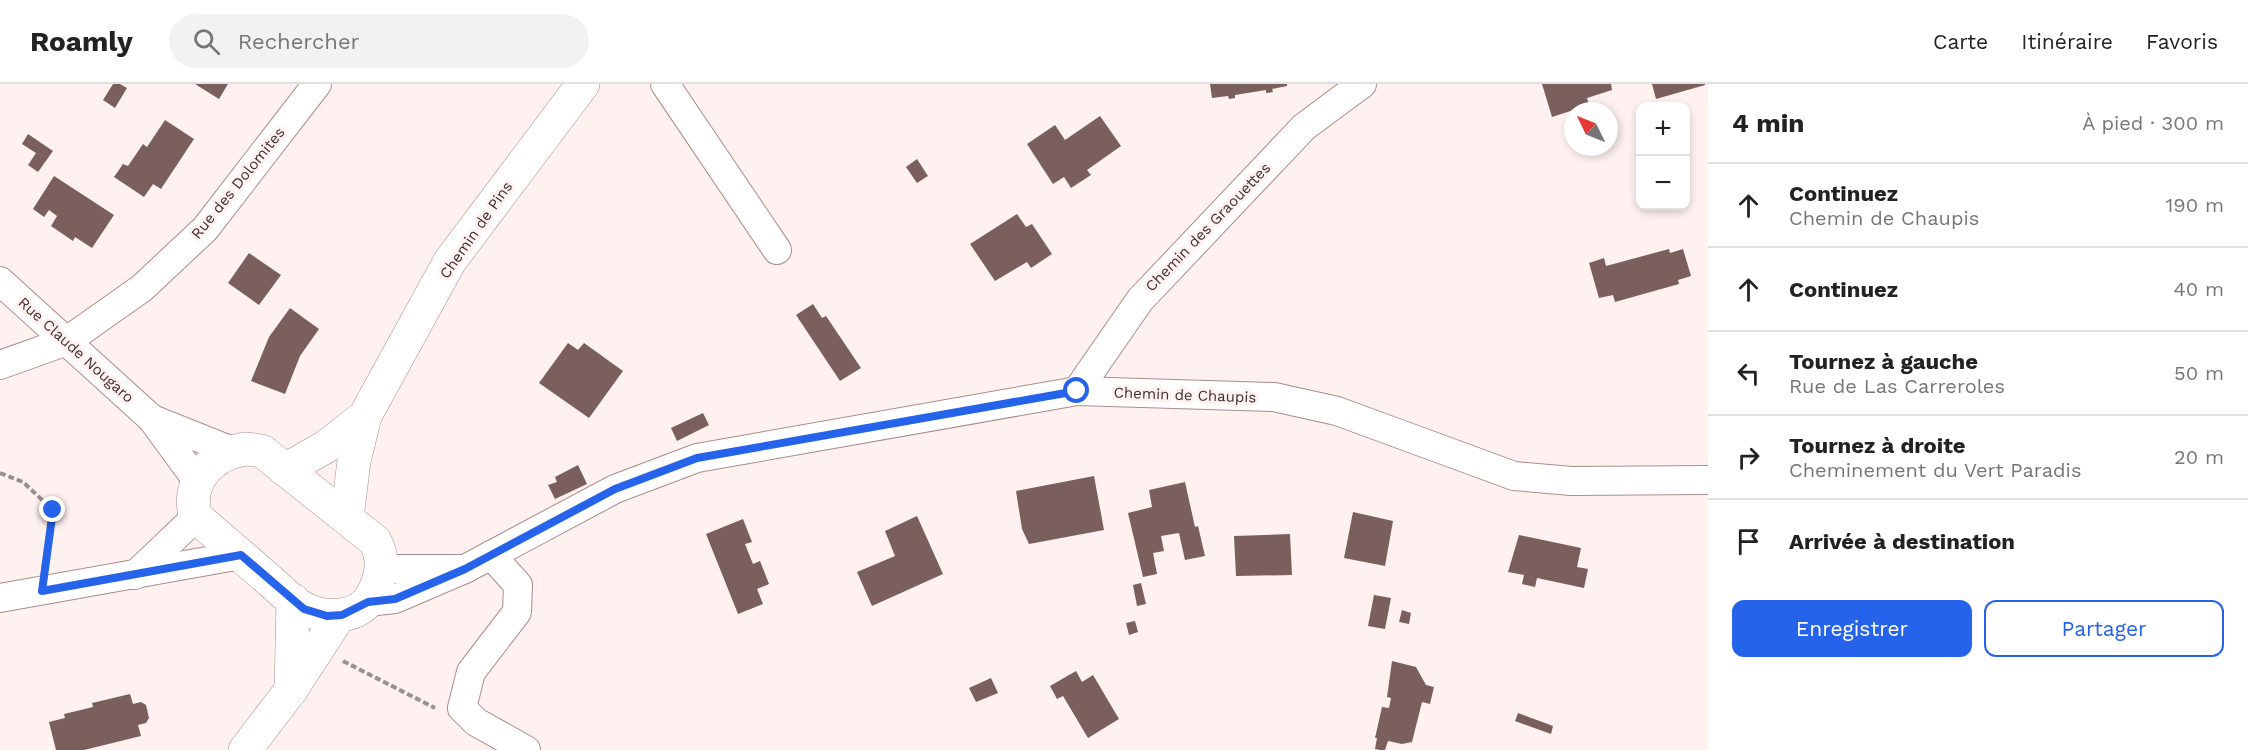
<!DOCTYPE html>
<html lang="fr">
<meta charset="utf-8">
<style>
body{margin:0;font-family:"Work Sans",sans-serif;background:#f2f2f2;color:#222}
.controls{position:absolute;right:18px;top:18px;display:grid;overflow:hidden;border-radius:12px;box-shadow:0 3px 9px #0003}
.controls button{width:54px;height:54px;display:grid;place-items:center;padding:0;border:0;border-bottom:2px solid #e0e0e0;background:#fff;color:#222;font:30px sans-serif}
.compass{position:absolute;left:1564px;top:18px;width:54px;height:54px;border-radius:50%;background:#fff;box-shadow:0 3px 9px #0003;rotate:313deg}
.stop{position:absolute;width:18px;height:18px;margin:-14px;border:4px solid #2563eb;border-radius:50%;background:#fff}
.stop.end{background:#2563eb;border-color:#fff;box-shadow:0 2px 6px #0008}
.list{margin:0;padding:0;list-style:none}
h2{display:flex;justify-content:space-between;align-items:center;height:78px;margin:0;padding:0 24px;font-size:26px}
h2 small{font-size:20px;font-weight:400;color:#767676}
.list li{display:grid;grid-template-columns:39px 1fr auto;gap:18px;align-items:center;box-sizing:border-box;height:84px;padding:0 24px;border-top:2px solid #e0e0e0}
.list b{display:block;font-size:22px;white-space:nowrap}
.list p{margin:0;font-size:20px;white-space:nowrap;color:#767676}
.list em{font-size:20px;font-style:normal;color:#767676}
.actions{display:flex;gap:12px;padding:18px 24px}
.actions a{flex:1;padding:14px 0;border:2px solid #2563eb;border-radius:12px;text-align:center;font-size:21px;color:#2563eb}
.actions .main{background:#2563eb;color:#fff}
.icon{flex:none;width:33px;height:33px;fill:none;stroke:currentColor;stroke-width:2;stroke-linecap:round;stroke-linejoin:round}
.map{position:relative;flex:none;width:1708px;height:666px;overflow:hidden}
header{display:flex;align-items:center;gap:36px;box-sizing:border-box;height:84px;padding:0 30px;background:#fff;border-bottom:2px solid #e0e0e0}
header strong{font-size:28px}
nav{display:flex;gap:33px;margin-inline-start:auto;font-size:21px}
.search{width:420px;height:54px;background:#f2f2f2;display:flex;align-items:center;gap:15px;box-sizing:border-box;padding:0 21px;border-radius:33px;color:#767676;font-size:22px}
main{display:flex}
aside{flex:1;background:#fff}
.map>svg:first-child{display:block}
.building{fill:#7a5f5d}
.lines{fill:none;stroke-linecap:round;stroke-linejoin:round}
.minor-casing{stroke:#aa8d8a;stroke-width:30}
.tertiary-casing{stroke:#aa8d8a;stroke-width:34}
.path{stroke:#9c8f8e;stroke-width:4;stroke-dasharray:6 3;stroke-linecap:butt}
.minor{stroke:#fff;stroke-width:28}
.tertiary{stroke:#fff;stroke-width:33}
.route{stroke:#2563eb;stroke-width:8}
.labels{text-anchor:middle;stroke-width:6;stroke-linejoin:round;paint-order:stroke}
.street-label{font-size:15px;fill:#3d3130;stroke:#fef1ef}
</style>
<header>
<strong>Roamly</strong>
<div class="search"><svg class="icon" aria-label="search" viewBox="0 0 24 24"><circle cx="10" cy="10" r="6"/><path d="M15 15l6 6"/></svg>Rechercher</div>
<nav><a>Carte</a><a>Itinéraire</a><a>Favoris</a></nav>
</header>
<main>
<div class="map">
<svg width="1708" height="666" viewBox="0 0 1708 666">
<rect width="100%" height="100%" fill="#fef1ef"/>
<g class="building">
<path d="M113 0H120L127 4 115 24 103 16Z"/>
<path d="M195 0H228L219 15Z"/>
<path d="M1210 0H1287V2L1272 5 1273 8 1266 9V6L1235 11V14L1229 15 1228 12 1212 14Z"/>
<path d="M1542 0H1611L1612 6 1587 14 1589 21 1552 33Z"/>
<path d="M1652 0H1705V1L1656 15Z"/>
<path d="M1100 32 1121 62 1087 86 1091 91 1071 104 1064 93 1053 100 1027 60 1055 41 1065 56Z"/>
<path d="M165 36 194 55 161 105 153 100 144 113 114 93 123 80 128 82 143 60 147 63Z"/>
<path d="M28 50 53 67 38 88 28 81 36 69 22 60Z"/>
<path d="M917 75 928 92 917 99 906 83Z"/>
<path d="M54 92 114 131 92 164 75 153 73 157 51 142 57 132 49 126 44 133 33 125Z"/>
<path d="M1017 130 1026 143 1032 140 1052 170 1031 184 1027 178 995 197 970 160Z"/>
<path d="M1669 165 1670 169 1683 165 1691 192 1678 196 1679 200 1615 218 1613 211 1599 214 1589 179 1604 174 1606 182Z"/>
<path d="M249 169 281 191 259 221 228 199Z"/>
<path d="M813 220 822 234 826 232 861 284 840 297 796 231Z"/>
<path d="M290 224 319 245 300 272 285 310 251 297 269 253Z"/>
<path d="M568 259 578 266 584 259 623 287 589 334 539 299Z"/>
<path d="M703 329 709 341 677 357 671 344Z"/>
<path d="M578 381 587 400 555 415 548 401 557 398 555 393Z"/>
<path d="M1094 392 1104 446 1029 460 1022 445 1016 407Z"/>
<path d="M1185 398 1195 443 1198 442 1205 472 1185 476 1179 449 1161 452 1164 467 1153 469 1157 490 1143 493 1128 429 1152 423 1149 406Z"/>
<path d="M1353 428 1393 437 1385 482 1344 474Z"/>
<path d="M917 432 943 490 872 522 857 488 895 472 885 447Z"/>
<path d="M743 435 752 458 745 460 753 480 760 477 769 500 757 505 763 520 738 530 706 450Z"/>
<path d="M1290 450 1292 491 1236 492 1234 452Z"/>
<path d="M1519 451 1581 464 1577 483 1588 485 1584 504 1537 494 1535 503 1522 500 1524 491 1508 488Z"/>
<path d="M1141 499 1146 520 1137 522 1133 501Z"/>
<path d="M1374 511 1391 514 1385 545 1368 542Z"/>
<path d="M1402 526 1411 529 1409 540 1399 538Z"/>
<path d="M1135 537 1138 548 1129 551 1126 539Z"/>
<path d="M1392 577 1416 583 1426 601 1434 603 1430 620 1422 618 1412 658 1402 660 1388 657 1385 666H1380L1375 665 1377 654H1375L1382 623 1389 624 1391 614 1387 613Z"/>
<path d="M1076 587 1082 598 1093 591 1119 635 1088 654 1063 612 1057 615 1050 602Z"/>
<path d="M991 594 998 609 976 618 969 604Z"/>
<path d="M130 610 133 620 141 618 146 621 149 634 146 639 138 641 141 652 84 666H56L49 638 65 634 64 630 93 623 92 619Z"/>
<path d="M1518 629 1553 642 1551 650 1515 637Z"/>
</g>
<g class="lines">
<defs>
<g id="minor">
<path d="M665 0 777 166"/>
<path d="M0 197 152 335 198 398"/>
<path d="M0 281 67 257 142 204 205 145 317 0"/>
<path d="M1077 307 1140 216 1304 43 1362 0"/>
<path d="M152 335 232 367"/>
<path d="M491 471 518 501 517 528 471 588 462 624 476 638 526 666"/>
<path d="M465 485 615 405 697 374 1077 307 1274 313 1337 327 1514 392 1571 397 1708 396"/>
<path d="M135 491 196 433"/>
<path d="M0 514 241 471"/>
<path d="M368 518 395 515 465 485H381"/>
</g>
<g id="tertiary">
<path d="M247 365 262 367 375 457C385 476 382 494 371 513 358 535 325 535 305 525 292 519 280 505 269 496 245 475 221 454 196 433 184 398 214 368 247 365Z"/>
<path d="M285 386 327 362 365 332"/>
<path d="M347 434 354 377 365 332 450 177 583 0"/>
<path d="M291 606 293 516"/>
<path d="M245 666 291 606 339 532"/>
</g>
</defs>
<use href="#minor" class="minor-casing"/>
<use href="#tertiary" class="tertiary-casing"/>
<g class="path">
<path d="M0 389 23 398 53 426 45 479"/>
<path d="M343 577 435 624"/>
</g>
<use href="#minor" class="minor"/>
<use href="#tertiary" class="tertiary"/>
</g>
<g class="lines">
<path class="route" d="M53 426 42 507 241 471 304 525 327 532 342 531 368 518 395 515 465 485 615 405 697 374 1077 307"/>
</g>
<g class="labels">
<g class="street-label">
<text transform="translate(238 99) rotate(-51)" y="5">Rue des Dolomites</text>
<text transform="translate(1208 143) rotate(-46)" y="5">Chemin des Graouettes</text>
<text transform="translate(476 146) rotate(-55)" y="5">Chemin de Pins</text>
<text transform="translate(76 266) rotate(42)" y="5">Rue Claude Nougaro</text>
<text transform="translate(1185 311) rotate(2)" y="5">Chemin de Chaupis</text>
</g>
</g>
</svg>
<div class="controls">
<button>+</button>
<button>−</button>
</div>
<svg class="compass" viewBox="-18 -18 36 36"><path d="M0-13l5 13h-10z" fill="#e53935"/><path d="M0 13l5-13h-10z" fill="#767676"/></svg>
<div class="stop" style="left:1077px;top:307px"></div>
<div class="stop end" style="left:53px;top:426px"></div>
</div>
<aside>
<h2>4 min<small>À pied · 300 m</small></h2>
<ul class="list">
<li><svg class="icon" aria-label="ahead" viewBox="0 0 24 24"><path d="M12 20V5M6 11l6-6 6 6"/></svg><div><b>Continuez</b><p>Chemin de Chaupis</p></div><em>190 m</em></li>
<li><svg class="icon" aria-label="ahead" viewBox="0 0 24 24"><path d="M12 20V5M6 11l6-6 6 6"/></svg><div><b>Continuez</b></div><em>40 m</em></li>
<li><svg class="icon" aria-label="left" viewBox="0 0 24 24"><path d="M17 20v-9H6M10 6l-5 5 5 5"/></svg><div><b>Tournez à gauche</b><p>Rue de Las Carreroles</p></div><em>50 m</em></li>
<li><svg class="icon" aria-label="right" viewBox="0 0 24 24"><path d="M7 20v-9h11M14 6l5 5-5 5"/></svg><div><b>Tournez à droite</b><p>Cheminement du Vert Paradis</p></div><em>20 m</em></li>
<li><svg class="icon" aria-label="arrive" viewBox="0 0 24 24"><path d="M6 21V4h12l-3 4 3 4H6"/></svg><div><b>Arrivée à destination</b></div></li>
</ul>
<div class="actions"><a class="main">Enregistrer</a><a>Partager</a></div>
</aside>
</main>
